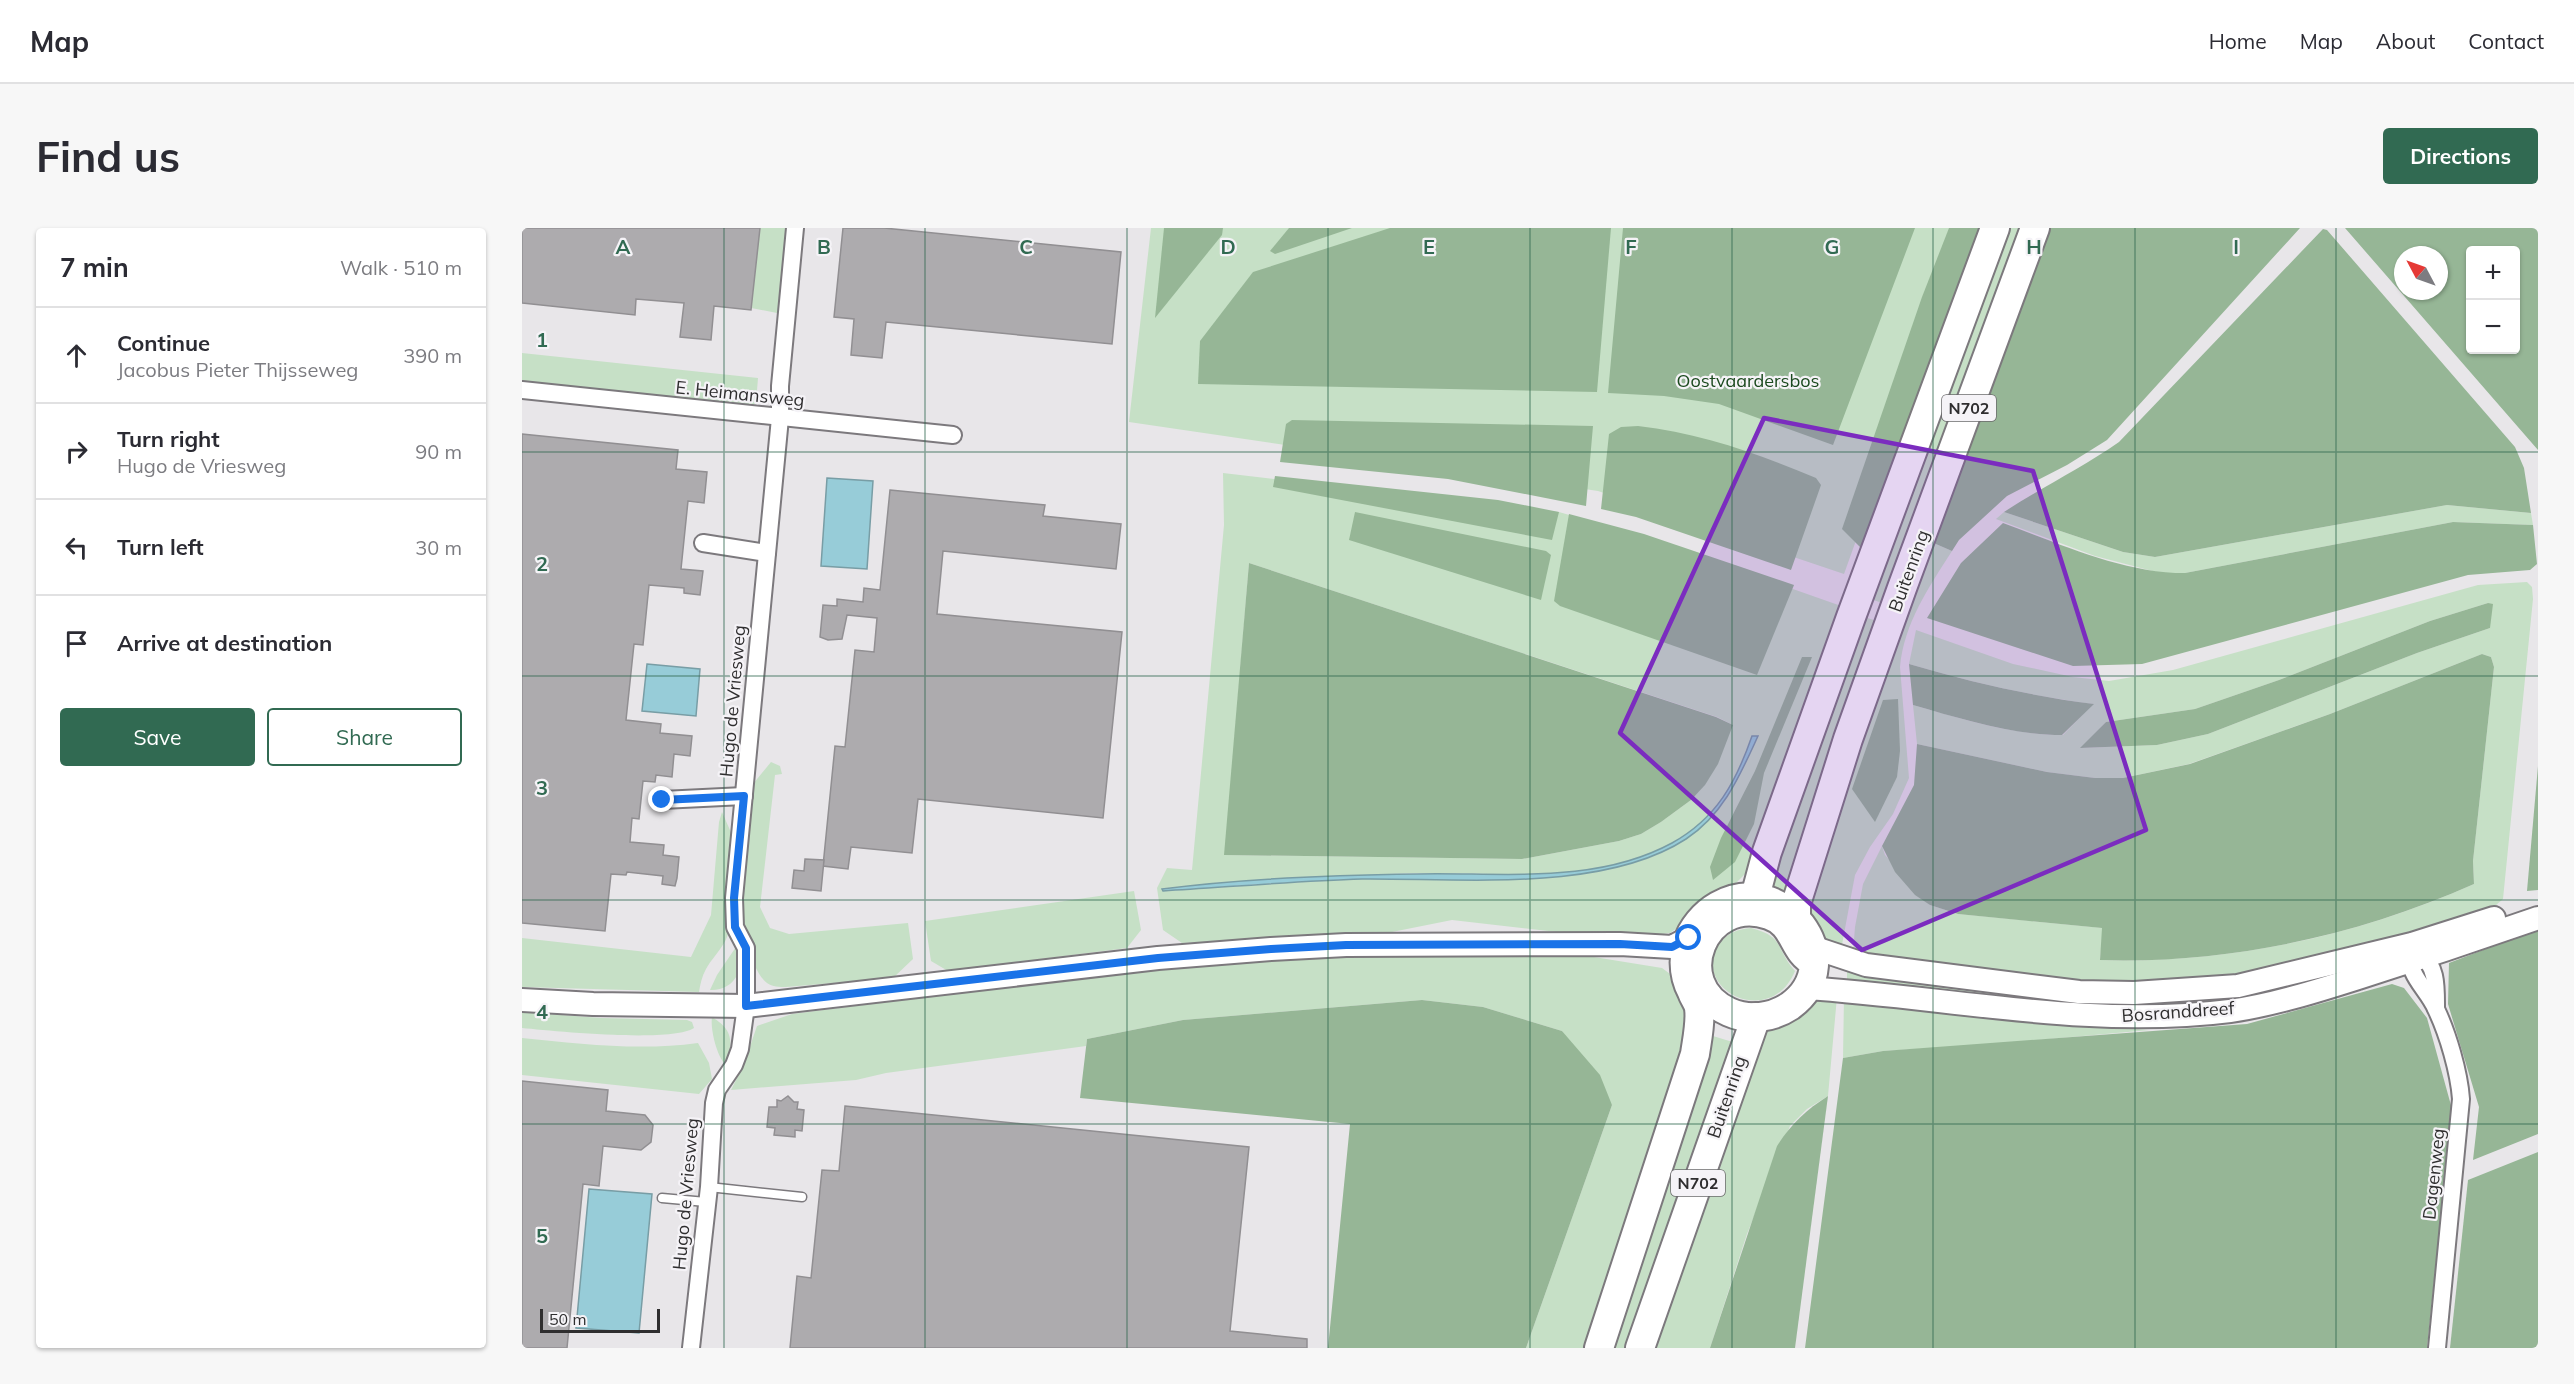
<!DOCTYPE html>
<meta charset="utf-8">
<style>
body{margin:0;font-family:Mulish,sans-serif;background:#f7f7f7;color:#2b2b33}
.controls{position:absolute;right:18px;top:18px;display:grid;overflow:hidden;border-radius:6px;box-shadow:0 2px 4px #0004}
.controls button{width:54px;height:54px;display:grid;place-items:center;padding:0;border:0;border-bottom:2px solid #e1e1e2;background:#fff;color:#2b2b33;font:30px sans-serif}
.compass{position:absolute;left:1872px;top:18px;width:54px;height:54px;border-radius:50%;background:#fff;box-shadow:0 2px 4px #0004;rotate:311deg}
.scale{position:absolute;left:18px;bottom:15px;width:120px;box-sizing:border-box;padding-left:6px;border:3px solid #2f2e2f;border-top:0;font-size:16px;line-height:21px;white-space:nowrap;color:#2f2e2f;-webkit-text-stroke:4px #f5f3f7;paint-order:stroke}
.stop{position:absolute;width:18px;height:18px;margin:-14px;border:4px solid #1a73e8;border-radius:50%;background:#fff}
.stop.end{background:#1a73e8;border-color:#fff;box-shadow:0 2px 6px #0008}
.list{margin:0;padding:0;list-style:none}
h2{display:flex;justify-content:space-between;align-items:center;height:78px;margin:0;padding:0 24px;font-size:26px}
h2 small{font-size:20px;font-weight:400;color:#7c7c81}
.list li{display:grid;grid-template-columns:39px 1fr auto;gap:18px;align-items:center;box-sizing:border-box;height:96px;padding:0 24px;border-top:2px solid #e1e1e2}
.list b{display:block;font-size:22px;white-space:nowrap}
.list p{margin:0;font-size:20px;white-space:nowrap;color:#7c7c81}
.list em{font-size:20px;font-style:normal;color:#7c7c81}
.actions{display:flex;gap:12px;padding:18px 24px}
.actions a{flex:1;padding:14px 0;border:2px solid #316a52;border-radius:6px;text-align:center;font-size:21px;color:#316a52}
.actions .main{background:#316a52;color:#fff}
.icon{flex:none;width:33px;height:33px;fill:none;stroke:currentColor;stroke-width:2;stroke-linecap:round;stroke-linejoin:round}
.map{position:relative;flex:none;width:2016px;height:1120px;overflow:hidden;border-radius:6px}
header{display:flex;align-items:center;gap:36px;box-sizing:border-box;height:84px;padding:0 30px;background:#fff;border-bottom:2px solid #e1e1e2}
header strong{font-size:28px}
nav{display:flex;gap:33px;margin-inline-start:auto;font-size:21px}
.intro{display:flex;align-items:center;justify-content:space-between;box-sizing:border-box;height:144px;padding:0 36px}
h1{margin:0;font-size:42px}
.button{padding:15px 27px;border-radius:6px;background:#316a52;color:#fff;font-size:21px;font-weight:700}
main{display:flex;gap:36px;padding:0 36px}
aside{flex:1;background:#fff;border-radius:6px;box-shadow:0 2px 4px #0004}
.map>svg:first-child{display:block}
.green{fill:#c6e0c6;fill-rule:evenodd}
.forest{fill:#96b696;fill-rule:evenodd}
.water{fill:#97ccd8;stroke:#789da5;stroke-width:1.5}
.building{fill:#adabae;stroke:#918f92;stroke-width:1.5}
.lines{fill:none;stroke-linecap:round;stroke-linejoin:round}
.lane-casing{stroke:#7c797d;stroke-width:11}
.street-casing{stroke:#7c797d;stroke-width:20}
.secondary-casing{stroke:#7c797d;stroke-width:26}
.highway-casing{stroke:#7c797d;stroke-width:32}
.lane{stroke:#fff;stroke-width:8}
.street{stroke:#fff;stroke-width:16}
.secondary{stroke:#fff;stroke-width:22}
.highway{stroke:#fff;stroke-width:28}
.route{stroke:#1a73e8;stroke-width:8}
.marked{fill:#7b2cbf;fill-opacity:0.2;stroke:#7b2cbf;stroke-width:4.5;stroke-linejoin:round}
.grid{fill:none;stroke:#316a52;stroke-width:1.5;stroke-opacity:0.55}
.labels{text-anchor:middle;stroke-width:4.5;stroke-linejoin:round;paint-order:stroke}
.shield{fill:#f5f3f7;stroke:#6a696b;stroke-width:1.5}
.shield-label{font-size:16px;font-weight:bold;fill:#2f2e2f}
.park-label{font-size:18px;fill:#1c4a1f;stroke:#f5f3f7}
.street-label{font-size:18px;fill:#2f2e2f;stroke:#f5f3f7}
.grid-label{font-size:20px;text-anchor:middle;font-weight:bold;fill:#316a52;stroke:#f5f3f7;stroke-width:4.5;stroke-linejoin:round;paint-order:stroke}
</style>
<header>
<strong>Map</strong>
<nav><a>Home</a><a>Map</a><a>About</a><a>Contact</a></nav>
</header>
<div class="intro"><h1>Find us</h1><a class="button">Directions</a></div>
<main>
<aside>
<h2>7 min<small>Walk · 510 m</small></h2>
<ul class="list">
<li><svg class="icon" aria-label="ahead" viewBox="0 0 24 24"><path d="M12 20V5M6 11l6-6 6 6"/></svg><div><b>Continue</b><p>Jacobus Pieter Thijsseweg</p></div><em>390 m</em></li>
<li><svg class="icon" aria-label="right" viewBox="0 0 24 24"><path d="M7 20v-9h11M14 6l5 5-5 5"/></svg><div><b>Turn right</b><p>Hugo de Vriesweg</p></div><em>90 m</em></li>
<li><svg class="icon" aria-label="left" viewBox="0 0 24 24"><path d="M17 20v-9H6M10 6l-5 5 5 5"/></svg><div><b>Turn left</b></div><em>30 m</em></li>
<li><svg class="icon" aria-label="arrive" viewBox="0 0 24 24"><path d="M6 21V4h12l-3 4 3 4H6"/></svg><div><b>Arrive at destination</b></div></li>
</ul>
<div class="actions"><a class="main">Save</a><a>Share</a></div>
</aside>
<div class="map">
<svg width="2016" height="1120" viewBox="0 0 2016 1120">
<rect width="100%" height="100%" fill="#e8e6e9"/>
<g class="green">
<path d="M232 0H268L260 86 224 79Z"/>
<path d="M629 0H1446L1322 346 1076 263 607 194Z"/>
<path d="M1480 0H1500L1360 375 1343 369Z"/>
<path d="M0 125 236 150 234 175 227 180 0 157Z"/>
<path d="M701 245 1037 284 1123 309 1322 379 1250 579 1223 646 1206 663 1148 705 1124 708 1062 707 930 692 860 706 660 715 641 702 635 660 645 640 670 642 702 297ZM727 335 1195 489 1211 497 1169 572 1139 594 1119 606 1097 613 1000 631 703 627ZM1230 508C1215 554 1207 580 1166 609 1121 642 1067 644 1014 648 955 651 896 650 837 651 771 654 706 659 641 663 685 653 732 652 777 651 816 649 856 646 895 645 979 644 1073 657 1150 615 1195 590 1214 554 1230 508Z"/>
<path d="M1925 277 2009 285 2011 297 1931 294 1663 345H1638L1573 328 1474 291 1482 284 1601 324 1633 329Z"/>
<path d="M1407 313 1430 323C1407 359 1382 395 1378 439L1387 550 1371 586 1348 619 1333 647 1319 722 1307 718 1285 681 1288 652Z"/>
<path d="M2005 354 2010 359 2011 371 1981 671 1966 684 1722 751 1573 760 1331 725 1333 699 1341 656 1360 618 1363 627 1408 677 1436 686 1581 700 1578 732C1706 736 1836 708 1952 656L1951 633 1972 439 1969 429 1960 426 1808 486 1667 536 1601 550H1573L1525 544 1395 516 1391 477C1440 491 1490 507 1541 507L1571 476C1509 468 1448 454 1387 436L1394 402 1491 436 1551 449 1587 453 1651 442 1956 357ZM1966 375 1968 400 1895 425 1686 506 1635 517 1559 520 1584 494 1673 481 1757 452 1908 393Z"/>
<path d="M1336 387 1358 394 1268 669 1240 661Z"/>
<path d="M249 534 258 538 260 546 253 547 238 679 248 700 267 706 386 695 391 731 371 750 264 759C258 759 250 759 245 755 228 742 221 696 220 674L231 556Z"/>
<path d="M200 584 211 609 203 686C216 708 194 723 184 741 180 748 178 757 177 764L0 759V710L169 729 189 687 197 594Z"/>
<path d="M612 663 619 702 605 720 426 743 409 733 403 693Z"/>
<path d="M1229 700C1264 709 1253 721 1273 743 1248 803 1167 760 1197 716 1205 705 1216 701 1229 700Z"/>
<path d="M214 719C225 739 213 763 188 762L195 747Z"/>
<path d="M950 724 1072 729 1140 740C1172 761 1164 789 1164 822L1064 1120H1004L1090 877 1040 803 961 779 900 772 661 792 565 811 564 818 364 845 334 852 209 862 222 836 235 798 270 786 656 737Z"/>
<path d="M1884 727 1711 775 1622 783 1325 756V744L1600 771Z"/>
<path d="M1304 769H1315L1306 868 1285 881 1268 898 1225 1006 1188 1120H1131L1240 804 1290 773Z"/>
<path d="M1322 769 1494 793 1628 802 1461 817 1361 823 1321 830Z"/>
<path d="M0 784 79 790 165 792 170 794 172 800C148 815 32 803 0 800Z"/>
<path d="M190 789C204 798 210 805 208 822 207 828 208 831 203 836 195 828 188 801 190 789Z"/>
<path d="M1191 808 1217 816 1164 973 1125 1056 1104 1120H1085Z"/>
<path d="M0 810C58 816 118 823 176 815L187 835 190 851 177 866 0 847Z"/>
</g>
<g class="forest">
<path d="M642 0H701L700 7 633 90Z"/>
<path d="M767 0H830L753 26 748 23Z"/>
<path d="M868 0H1089L1075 164 676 156 678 113 731 44Z"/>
<path d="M1101 0H1393L1311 217 1197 176 1142 168 1086 165Z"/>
<path d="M1427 0H1460L1339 320 1320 301 1400 69Z"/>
<path d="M1524 0H1778L1585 212 1545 237 1485 268 1437 312 1430 323 1407 313Z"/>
<path d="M1823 0H2016V222ZM1948 22H1994V122H1948ZM1881 27H1917V63H1881Z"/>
<path d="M1801 1 1805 2 1993 219 2002 240 2009 285 1925 277 1633 329 1601 324 1482 284C1520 259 1560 240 1597 214Z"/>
<path d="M770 192 1071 198 1064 278 926 251 758 234 764 196Z"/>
<path d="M1116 198C1179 205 1237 226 1294 250L1299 257 1269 342 1114 289 1079 281 1087 206 1099 199Z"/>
<path d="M753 248 976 272 1037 284 1030 312 751 259Z"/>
<path d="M833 284 1024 323 1029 327 1019 372 827 312Z"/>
<path d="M1047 286 1122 306 1272 357 1235 447 1038 378 1032 373Z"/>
<path d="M1931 294 2011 297 2015 336 2008 342 1946 347 1620 436 1551 438 1405 390 1439 335 1481 295C1539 316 1601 345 1663 345Z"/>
<path d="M727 335 1194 489 1211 497 1196 536 1183 557 1169 572 1139 594 1119 606 1097 613 1000 631 702 627Z"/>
<path d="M1966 375 1971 376 1968 400 1895 425 1686 506 1635 517 1558 520 1584 494 1673 481 1757 452 1908 393Z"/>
<path d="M1960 426 1969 429 1972 439 1951 633 1952 656C1835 708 1706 736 1578 732L1580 700 1436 686 1408 677 1393 667 1373 644 1360 618 1392 557 1395 516 1525 544 1573 550H1601L1668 536 1808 486Z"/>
<path d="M1280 429H1290L1242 545 1232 596 1213 634 1191 652 1188 639 1199 610 1233 543Z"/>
<path d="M1387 436C1448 454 1509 468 1572 476L1540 507C1490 507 1440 491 1391 477Z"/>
<path d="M1376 471 1378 523 1375 549 1353 594 1330 561 1361 472Z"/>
<path d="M2016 538V662L2005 663Z"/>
<path d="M2016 701V906L1951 932 1957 879 1926 776 1927 735Z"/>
<path d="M1870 756 1882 760 1905 790 1930 881 1905 1120H1283L1321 830 1361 823 1725 796Z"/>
<path d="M900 772 961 779 1040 803 1078 847 1090 877 1004 1120H806L828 896 558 870 565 811 661 792Z"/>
<path d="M1306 868 1273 1120H1188L1255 918C1269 896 1284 882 1306 868Z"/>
<path d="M2016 924V1120H1928L1946 952Z"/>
</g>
<g class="water">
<path d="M305 250 351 253 345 341 299 338Z"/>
<path d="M125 436 178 441 174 488 120 483Z"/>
<path d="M1230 508H1236C1218 547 1202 586 1164 611 1081 665 938 650 840 651 774 653 707 659 641 663L640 661C724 650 810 647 895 646 979 644 1073 657 1150 615 1195 590 1214 554 1230 508Z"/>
<path d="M67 961 130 966 117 1105 54 1100Z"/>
</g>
<g class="building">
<path d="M0 0H238L229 82 192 78 189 112 158 109 162 75 114 71 113 87 0 75Z"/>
<path d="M321 0H362L599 24 590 116 364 94 360 130 329 127 332 91 312 89Z"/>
<path d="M0 206 156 222 154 241 185 244 182 275 166 273 159 341 181 343 178 367 162 365V360L127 357 121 417 112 416 104 492 139 496 138 505 170 508 168 528 152 526 150 549 134 547 133 554 121 553 117 591 110 590 108 614 142 617 141 627 157 629 155 650 153 658 140 656 141 648 105 644 104 647 89 646 83 703 0 695Z"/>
<path d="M368 262 523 277 521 288 599 296 594 341 421 323 415 386 600 404 581 590 396 571 390 625 329 619 326 641 301 638 313 518 323 519 333 422 352 424 355 390 325 387 320 411 306 412 298 409 301 377 315 378V371L341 374 342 360 358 362Z"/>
<path d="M283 631 302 632 299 663 270 660 272 642 282 643Z"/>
<path d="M0 853 86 862 84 883 123 887 131 897 129 914 119 922 81 918 77 958 61 956 45 1120H0Z"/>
<path d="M266 868 272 874H276L275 881 282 882 280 903 273 902V909L252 907 253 900 245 899 247 879H255V872L259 873Z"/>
<path d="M323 878 727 919 708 1103 785 1111V1120H268L275 1048 289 1050 300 942 317 943Z"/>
</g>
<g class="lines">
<defs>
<g id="lane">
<path d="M187 959 280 969"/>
<path d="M140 970 184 974"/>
</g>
<g id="street">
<path d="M0 162 431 207"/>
<path d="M181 315 245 325"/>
<path d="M140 572 222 568"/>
<path d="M1889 723C1884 747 1905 760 1914 781 1926 806 1937 844 1939 871L1915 1120"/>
<path d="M1897 723C1915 739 1914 757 1914 780"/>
<path d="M169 1120 187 959 192 875 195 862 212 837 218 821 224 778V720L213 699 212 670 258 190V158L273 0"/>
</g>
<g id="secondary">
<path d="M1289 716 1296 721 1344 737 1557 764 1612 765 1716 758 1890 716 1972 690"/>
<path d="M1284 760C1425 769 1566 801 1708 783 1751 777 1795 763 1836 750 1896 731 1956 711 2016 690"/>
<path d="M0 772 71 776 224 778 636 730 749 721 824 717 1098 716 1150 719 1167 710"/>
</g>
<g id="highway">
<path d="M1221 683 1233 669 1245 624 1329 389 1473 0"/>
<path d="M1274 689V676L1326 511 1380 360 1513 0"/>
<path d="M1077 1120 1173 826C1175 812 1179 794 1177 780 1176 774 1172 770 1170 764 1162 749 1161 732 1165 716 1170 700 1182 686 1196 678 1260 641 1330 733 1268 778 1250 790 1227 793 1207 784 1145 756 1182 665 1247 687 1274 696 1270 724 1292 734"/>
<path d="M1118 1120 1234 789"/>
</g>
</defs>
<use href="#lane" class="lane-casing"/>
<use href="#street" class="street-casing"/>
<use href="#secondary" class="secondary-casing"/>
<use href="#highway" class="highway-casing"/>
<use href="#lane" class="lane"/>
<use href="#street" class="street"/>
<use href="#secondary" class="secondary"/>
<use href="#highway" class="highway"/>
</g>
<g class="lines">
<path class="route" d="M140 572 222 568 212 670 213 699 224 720V778L636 730 749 721 824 717 1098 716 1150 719 1167 710"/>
</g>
<path class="marked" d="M1242 190 1511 243 1624 602 1340 722 1098 505Z"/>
<path class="grid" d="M202 0V1120M403 0V1120M605 0V1120M806 0V1120M1008 0V1120M1210 0V1120M1411 0V1120M1613 0V1120M1814 0V1120M0 224H2016M0 448H2016M0 672H2016M0 896H2016"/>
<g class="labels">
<g class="shield">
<rect x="1420" y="167" width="54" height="26" rx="4.5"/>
<rect x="1149" y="942" width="54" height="26" rx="4.5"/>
</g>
<g class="shield-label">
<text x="1447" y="186">N702</text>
<text x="1176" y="961">N702</text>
</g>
<g class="park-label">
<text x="1226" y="159">Oostvaardersbos</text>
</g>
<g class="street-label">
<text transform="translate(218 166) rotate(6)" y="6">E. Heimansweg</text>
<text transform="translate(1387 343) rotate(-70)" y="6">Buitenring</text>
<text transform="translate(211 473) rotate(-85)" y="6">Hugo de Vriesweg</text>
<text transform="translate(1656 784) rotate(-4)" y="6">Bosranddreef</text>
<text transform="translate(1205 869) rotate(-71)" y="6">Buitenring</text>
<text transform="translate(1912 946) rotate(-84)" y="6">Dagenweg</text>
<text transform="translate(164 966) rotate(-85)" y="6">Hugo de Vriesweg</text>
</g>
</g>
<g class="grid-label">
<text x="101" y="26">A</text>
<text x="302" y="26">B</text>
<text x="504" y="26">C</text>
<text x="706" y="26">D</text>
<text x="907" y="26">E</text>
<text x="1109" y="26">F</text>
<text x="1310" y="26">G</text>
<text x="1512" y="26">H</text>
<text x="1714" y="26">I</text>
<text x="20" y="119">1</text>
<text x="20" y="343">2</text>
<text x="20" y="567">3</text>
<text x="20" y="791">4</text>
<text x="20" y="1015">5</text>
</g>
</svg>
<div class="controls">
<button>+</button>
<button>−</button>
</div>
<svg class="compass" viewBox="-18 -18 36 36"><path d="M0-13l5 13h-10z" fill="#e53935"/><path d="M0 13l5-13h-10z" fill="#7c7c81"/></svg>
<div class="scale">50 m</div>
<div class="stop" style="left:1167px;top:710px"></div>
<div class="stop end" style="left:140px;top:572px"></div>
</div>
</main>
